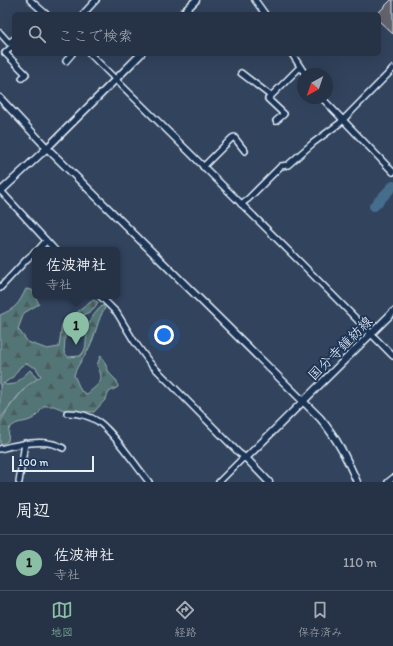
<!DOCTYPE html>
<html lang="ja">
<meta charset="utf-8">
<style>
body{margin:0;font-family:Itim,"Klee One",sans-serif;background:#2e3a4d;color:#f1f3f6}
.compass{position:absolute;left:297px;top:68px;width:36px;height:36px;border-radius:50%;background:#263246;box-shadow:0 4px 16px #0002;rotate:220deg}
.scale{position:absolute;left:12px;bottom:10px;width:82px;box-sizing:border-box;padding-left:4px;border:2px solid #e8f1f8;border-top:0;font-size:11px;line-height:14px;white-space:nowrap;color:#e8f1f8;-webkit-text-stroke:3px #1d3557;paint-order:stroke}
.you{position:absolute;left:164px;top:335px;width:14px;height:14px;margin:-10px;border:3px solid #fff;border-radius:50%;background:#1a73e8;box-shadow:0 0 0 6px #1a73e833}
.badge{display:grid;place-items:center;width:26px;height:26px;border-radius:50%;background:#8abfa5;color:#111;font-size:13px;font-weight:700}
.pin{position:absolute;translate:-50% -33px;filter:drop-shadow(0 1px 2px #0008)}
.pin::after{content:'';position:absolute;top:21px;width:14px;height:12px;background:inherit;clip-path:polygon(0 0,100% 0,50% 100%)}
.popup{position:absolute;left:32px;top:247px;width:88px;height:52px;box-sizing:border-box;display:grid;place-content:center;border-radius:6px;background:#263246;filter:drop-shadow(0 1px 3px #0005);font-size:13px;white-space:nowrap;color:#a4aab3}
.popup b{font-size:15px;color:#f1f3f6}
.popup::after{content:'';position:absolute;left:50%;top:100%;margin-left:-8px;border:8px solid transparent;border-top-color:#263246}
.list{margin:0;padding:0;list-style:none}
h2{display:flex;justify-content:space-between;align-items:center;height:52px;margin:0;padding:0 16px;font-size:17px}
h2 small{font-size:13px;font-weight:400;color:#a4aab3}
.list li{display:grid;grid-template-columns:26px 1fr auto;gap:12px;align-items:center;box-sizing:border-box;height:56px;padding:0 16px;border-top:1px solid #424d5f}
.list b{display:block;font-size:15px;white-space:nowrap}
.list p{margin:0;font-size:13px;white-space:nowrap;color:#a4aab3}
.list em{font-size:13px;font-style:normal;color:#a4aab3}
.icon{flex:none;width:22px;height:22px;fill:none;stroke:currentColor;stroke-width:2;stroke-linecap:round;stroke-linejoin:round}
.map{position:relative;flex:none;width:393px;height:482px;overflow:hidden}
.search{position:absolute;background:#263246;box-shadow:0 4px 16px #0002;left:12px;right:12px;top:12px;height:44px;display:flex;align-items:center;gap:10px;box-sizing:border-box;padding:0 14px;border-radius:6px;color:#a4aab3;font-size:15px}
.sheet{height:108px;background:#263246}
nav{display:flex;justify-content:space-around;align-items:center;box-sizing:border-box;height:56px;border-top:1px solid #424d5f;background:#263246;font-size:11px;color:#a4aab3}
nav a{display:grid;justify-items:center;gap:2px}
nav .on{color:#8abfa5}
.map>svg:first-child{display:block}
.green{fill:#527474;stroke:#9db2b6}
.forest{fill:url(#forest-firs);stroke:#9db2b6}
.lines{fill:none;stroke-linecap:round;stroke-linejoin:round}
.river{stroke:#446d8c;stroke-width:10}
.building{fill:#62646c;stroke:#e8f1f8}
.minor-casing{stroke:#e8f1f8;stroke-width:8}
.tertiary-casing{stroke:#e8f1f8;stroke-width:9}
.minor{stroke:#1d3557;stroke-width:5}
.tertiary{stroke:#1d3557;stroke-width:6}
.labels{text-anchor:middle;stroke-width:4;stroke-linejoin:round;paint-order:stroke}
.street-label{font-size:14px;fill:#e8f1f8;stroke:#1d3557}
</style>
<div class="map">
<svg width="393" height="482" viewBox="0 0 393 482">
<defs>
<pattern id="forest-firs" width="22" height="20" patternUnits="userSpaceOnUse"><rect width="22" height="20" fill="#527474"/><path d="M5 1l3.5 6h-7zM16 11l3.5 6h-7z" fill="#4b5c5d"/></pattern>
</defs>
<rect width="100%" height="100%" fill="#32435d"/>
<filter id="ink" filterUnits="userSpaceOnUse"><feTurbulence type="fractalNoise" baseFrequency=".025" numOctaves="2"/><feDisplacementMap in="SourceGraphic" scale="8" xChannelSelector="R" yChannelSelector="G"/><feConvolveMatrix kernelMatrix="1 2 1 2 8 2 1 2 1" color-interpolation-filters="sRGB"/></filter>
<g filter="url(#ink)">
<path class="green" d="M30 370 39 381 22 391 9 407 0 419V377L2 381 6 385 15 384Z"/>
<path class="forest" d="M26 289 32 290 39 304 24 313 18 329 28 342 47 349 59 347 62 324 93 300 98 302C92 317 73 315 68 327 64 334 65 345 64 352L68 357 80 356C88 348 85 343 87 332 89 321 94 313 103 305L105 308C97 320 96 335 89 348 84 359 78 363 74 375L81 391 87 394C100 383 105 381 97 365L101 355 110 374 117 381 118 387 109 392 105 400 94 412 66 411 54 406H44C40 411 36 418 30 420 20 424 18 420 9 429L8 441 0 445V422L11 405 27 386 41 376 36 368 26 363 20 367 13 377 0 386V315C16 308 18 305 26 289Z"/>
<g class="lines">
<path class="river" d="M374 206 393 186"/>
</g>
<path class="building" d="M391 0H393V34L379 21V12Z"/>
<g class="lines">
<defs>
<g id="minor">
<path d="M30 0 46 14"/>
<path d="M255 0 265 14"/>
<path d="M83 14 96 0"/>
<path d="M0 33 9 43 14 39"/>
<path d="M14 45 5 53 26 74 22 78"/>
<path d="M90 54 299 261 393 356"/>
<path d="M292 54 305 74"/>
<path d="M66 61 72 54"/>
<path d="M241 73 271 96"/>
<path d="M322 98 393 172"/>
<path d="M276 121 284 114 268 99 300 67"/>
<path d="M203 167 232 138 234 137 245 151"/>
<path d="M0 190 55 250"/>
<path d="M241 204 248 199 281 166 288 165 313 143 340 123 393 69"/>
<path d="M38 250 46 241"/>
<path d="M0 288 27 259 35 252"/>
<path d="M100 296 117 313 134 341 150 363 239 453 246 458"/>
<path d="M67 413C77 413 90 416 99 422 116 435 135 465 149 482"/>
<path d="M0 449C18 444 47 438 63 448"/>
<path d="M19 482 25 443"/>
<path d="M219 482 242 459 246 458"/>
<path d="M388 482 393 478"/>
</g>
<g id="tertiary">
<path d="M182 14 196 0"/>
<path d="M0 98 47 148 320 418C337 438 347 459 357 482"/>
<path d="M1 191 47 148 141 54"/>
<path d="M269 482 246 458 393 312"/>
</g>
</defs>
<use href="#minor" class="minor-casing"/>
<use href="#tertiary" class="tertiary-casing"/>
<use href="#minor" class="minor"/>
<use href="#tertiary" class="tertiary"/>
</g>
</g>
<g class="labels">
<g class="street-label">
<text transform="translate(340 348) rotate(-45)" y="5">国分寺鐘紡線</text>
</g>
</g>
</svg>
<svg class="compass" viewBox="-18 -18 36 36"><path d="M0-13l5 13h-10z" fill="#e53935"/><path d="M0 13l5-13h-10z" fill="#a4aab3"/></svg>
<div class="scale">100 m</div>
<div class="you"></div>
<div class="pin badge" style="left:76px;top:345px">1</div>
<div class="popup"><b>佐波神社</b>寺社</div>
<div class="search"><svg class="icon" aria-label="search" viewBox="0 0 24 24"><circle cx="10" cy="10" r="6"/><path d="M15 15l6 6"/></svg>ここで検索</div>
</div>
<section class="sheet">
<h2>周辺<small></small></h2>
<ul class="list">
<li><span class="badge">1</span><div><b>佐波神社</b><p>寺社</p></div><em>110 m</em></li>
</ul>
</section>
<nav>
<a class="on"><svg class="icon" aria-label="map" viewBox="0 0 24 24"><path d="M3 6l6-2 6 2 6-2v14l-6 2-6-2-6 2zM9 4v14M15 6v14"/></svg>地図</a>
<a><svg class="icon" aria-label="directions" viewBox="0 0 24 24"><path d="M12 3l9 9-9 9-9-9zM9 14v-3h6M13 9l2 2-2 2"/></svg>経路</a>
<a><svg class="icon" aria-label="saved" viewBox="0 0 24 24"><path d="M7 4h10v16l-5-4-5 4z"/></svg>保存済み</a>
</nav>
